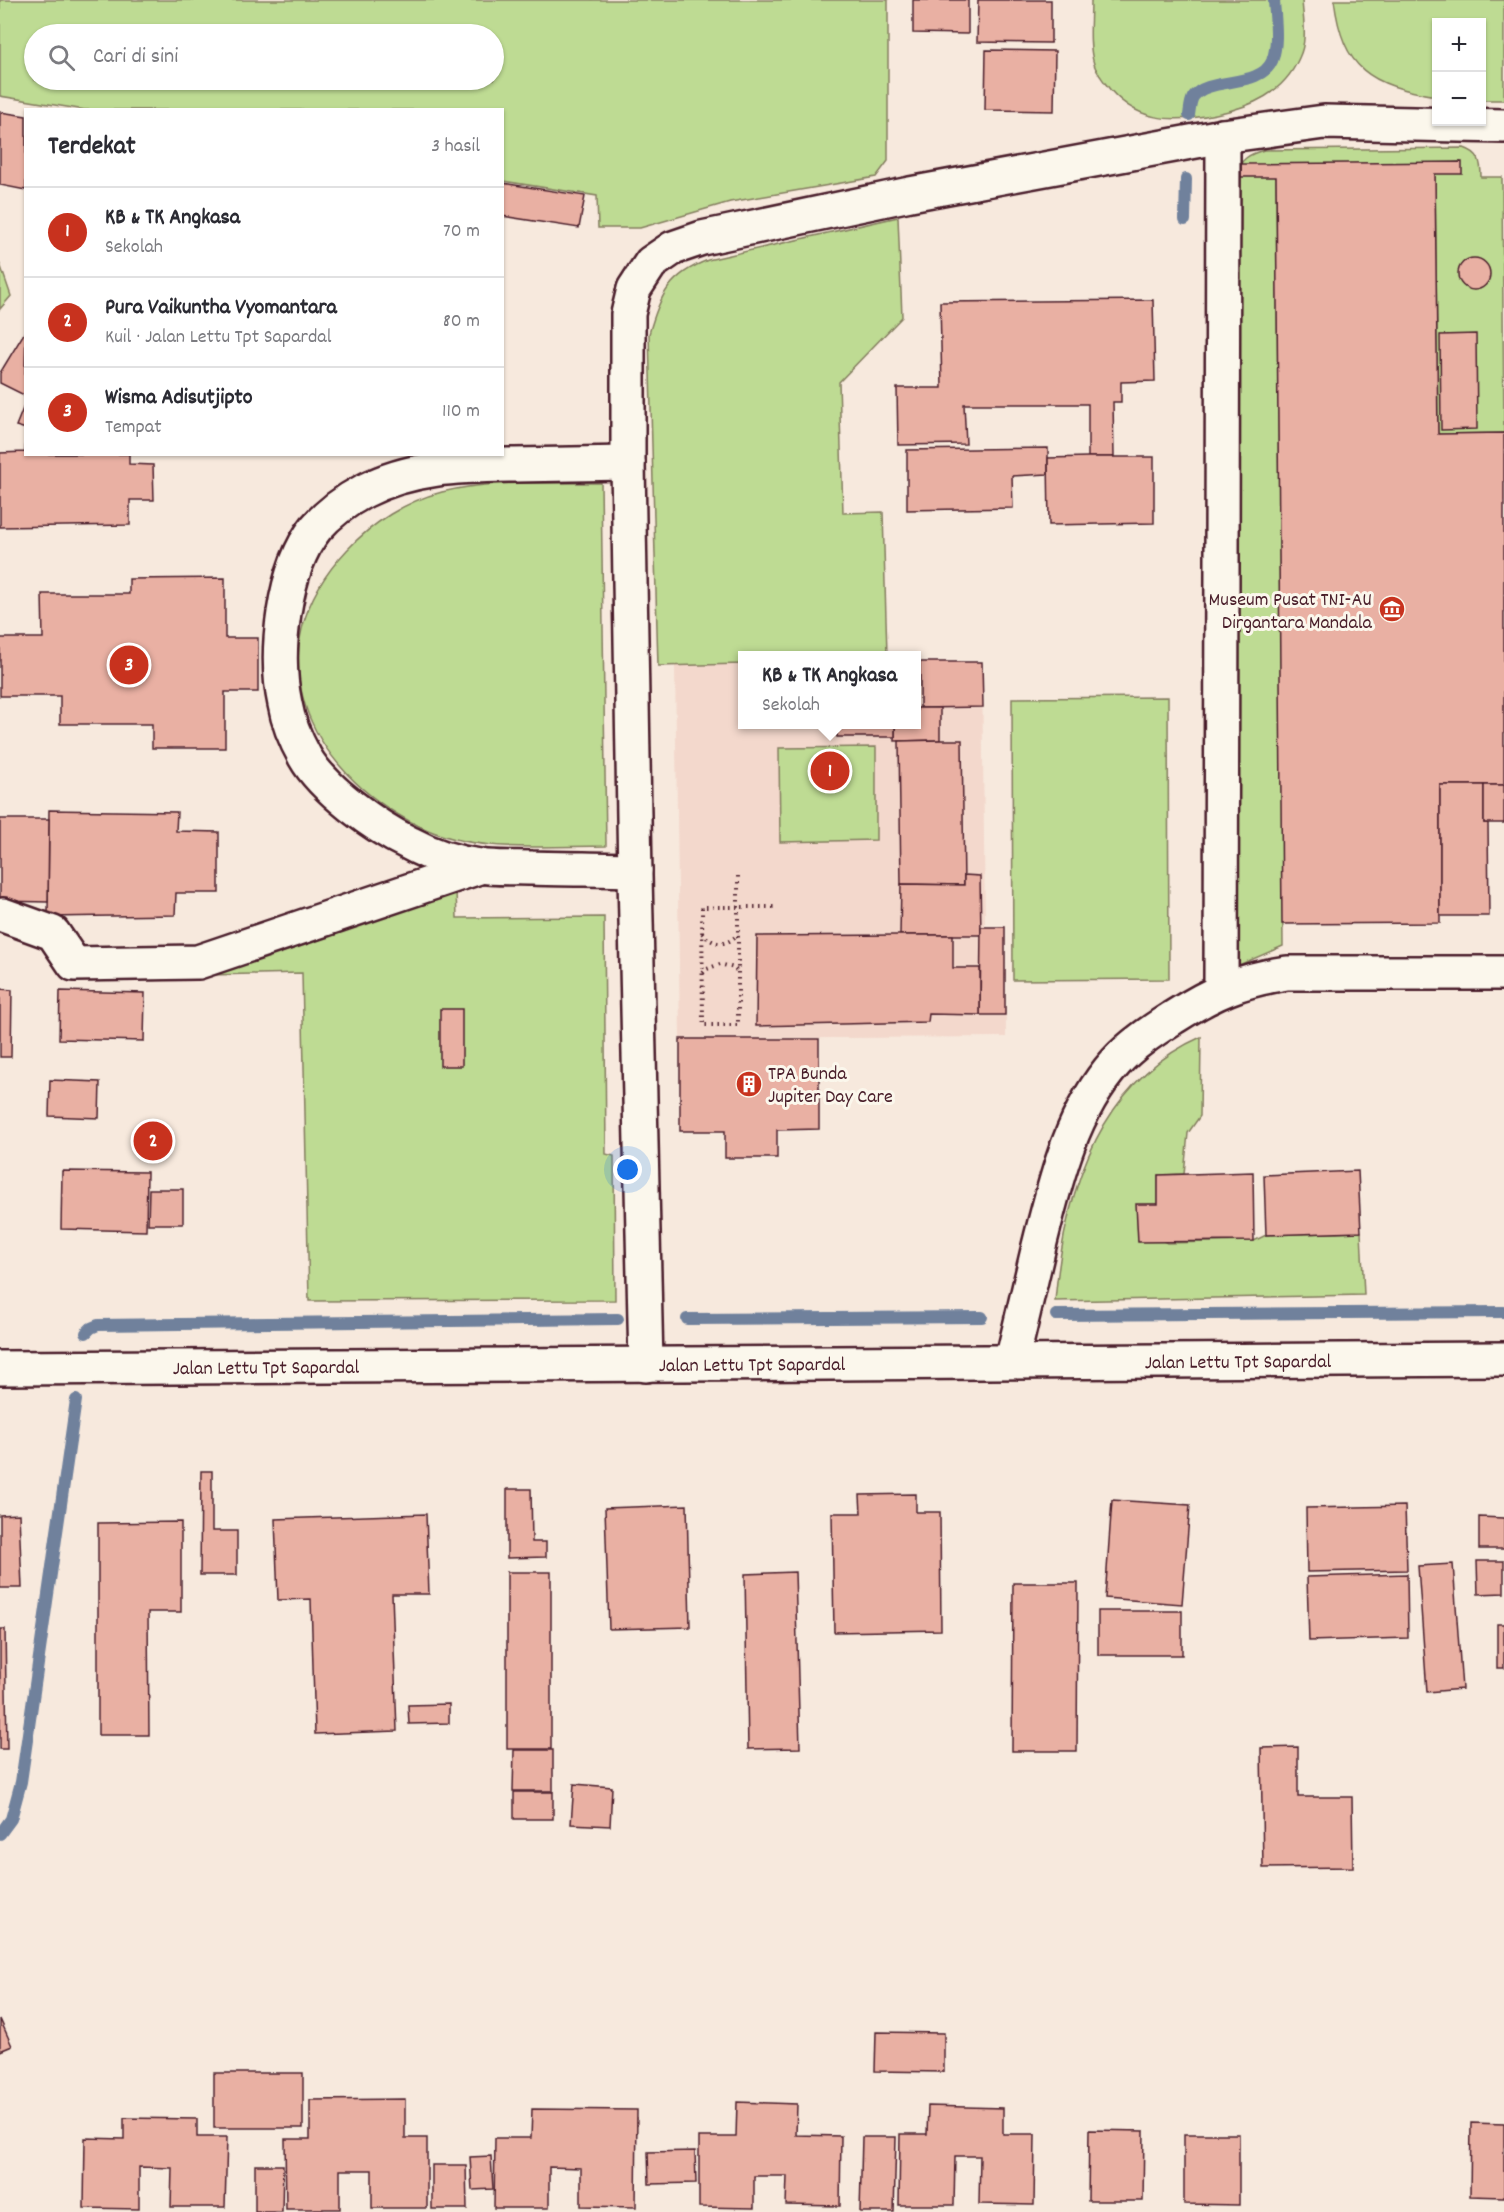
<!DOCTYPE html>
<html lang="id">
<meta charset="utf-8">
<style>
body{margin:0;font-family:Dekko,sans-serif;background:#f7f7f7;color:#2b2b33}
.controls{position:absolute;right:18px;top:18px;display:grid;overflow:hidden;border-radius:0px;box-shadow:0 2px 4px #0004}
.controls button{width:54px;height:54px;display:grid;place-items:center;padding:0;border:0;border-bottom:2px solid #e1e1e2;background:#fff;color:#2b2b33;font:30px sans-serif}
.you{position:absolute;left:628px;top:1170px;width:21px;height:21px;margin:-15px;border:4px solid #fff;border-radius:50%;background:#1a73e8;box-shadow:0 0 0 9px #1a73e833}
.badge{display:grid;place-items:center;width:39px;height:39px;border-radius:50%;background:#c8321e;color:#fff;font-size:20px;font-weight:700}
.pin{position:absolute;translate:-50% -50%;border:3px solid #fff;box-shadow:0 2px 6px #0006}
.popup{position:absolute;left:738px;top:651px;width:183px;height:78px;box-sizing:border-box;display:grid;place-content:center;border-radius:0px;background:#fff;filter:drop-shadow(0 2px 4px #0005);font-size:20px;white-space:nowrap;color:#7c7c81}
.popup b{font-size:22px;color:#2b2b33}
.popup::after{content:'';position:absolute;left:50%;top:100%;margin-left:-12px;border:12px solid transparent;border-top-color:#fff}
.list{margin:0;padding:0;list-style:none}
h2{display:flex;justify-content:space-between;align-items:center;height:78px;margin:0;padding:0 24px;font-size:26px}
h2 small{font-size:20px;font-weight:400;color:#7c7c81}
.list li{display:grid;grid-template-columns:39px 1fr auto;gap:18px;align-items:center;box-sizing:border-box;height:90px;padding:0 24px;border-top:2px solid #e1e1e2}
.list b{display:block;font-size:22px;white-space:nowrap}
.list p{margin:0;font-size:20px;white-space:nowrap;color:#7c7c81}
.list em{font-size:20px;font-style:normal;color:#7c7c81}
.icon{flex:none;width:33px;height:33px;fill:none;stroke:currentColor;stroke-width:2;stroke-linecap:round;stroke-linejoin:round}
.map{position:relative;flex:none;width:1504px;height:2212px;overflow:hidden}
.search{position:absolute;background:#fff;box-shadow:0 2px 4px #0004;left:24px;top:24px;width:480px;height:66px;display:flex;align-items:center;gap:15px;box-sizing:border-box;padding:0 21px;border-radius:33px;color:#7c7c81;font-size:22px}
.panel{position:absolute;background:#fff;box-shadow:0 2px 4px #0004;left:24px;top:108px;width:480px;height:348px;border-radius:0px}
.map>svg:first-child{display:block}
.built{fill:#f3d8cc}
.green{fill:#bedb93;stroke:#847d5f;stroke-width:1.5;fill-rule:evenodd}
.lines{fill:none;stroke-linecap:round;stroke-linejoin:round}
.stream{stroke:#70819c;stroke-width:12}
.building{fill:#e9b0a3;stroke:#4a1f2b;stroke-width:1.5}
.minor-casing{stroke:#4a1f2b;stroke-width:38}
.path{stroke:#4a1f2b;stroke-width:4;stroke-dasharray:1.5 4.5;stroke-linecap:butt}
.minor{stroke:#fbf7ec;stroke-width:33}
.labels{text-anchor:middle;stroke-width:6;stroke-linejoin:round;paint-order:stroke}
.poi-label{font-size:20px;fill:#4a1f2b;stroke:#fbf7ec;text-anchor:end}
.street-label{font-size:20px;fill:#4a1f2b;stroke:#fbf7ec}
</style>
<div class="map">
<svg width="1504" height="2212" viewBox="0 0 1504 2212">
<rect width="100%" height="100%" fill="#f7e9dd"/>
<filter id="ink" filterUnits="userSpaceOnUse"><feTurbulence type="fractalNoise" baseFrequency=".0167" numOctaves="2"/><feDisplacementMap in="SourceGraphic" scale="12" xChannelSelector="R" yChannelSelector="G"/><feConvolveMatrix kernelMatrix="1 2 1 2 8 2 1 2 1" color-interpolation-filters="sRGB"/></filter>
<g filter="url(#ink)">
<path class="built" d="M917 662H982L985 927H1005L1006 1037 680 1039 675 665 743 664V724H917Z"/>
<g class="green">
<path d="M0 0H888V161L876 177 730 202 640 228H598L597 196 503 181 502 110H85L0 96ZM34 34H494V80H34Z"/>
<path d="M1091 0H1302C1303 19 1308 40 1299 58 1284 93 1251 107 1216 114 1173 123 1134 123 1105 83 1101 77 1096 71 1094 64 1088 45 1091 20 1091 0Z"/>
<path d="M1334 0H1504V100H1482V22H1436V96C1370 85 1343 70 1334 0Z"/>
<path d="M1464 148C1479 153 1481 161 1481 177H1502L1504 433 1438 434 1435 174 1461 162 1276 177 1283 946 1239 965 1236 173C1241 159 1249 154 1264 150Z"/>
<path d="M898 217 902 317 839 382 843 513 883 512 887 655 743 656V664L658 666 649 334C660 295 669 275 708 260Z"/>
<path d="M0 264 11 296 0 309Z"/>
<path d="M601 483 606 846C544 846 476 854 419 826 306 770 252 651 347 550 372 523 406 501 442 492 493 479 549 484 601 483Z"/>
<path d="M1168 697 1169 979 1013 980 1012 698Z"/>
<path d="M876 747V840L780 842 779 748Z"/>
<path d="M456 890 457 918 604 917 606 1154 614 1156 615 1300 309 1301 302 973 210 975Z"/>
<path d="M1201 1037 1200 1116 1188 1133 1184 1174 1158 1175V1204L1137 1205 1138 1241H1163L1167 1243 1254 1241 1266 1235 1361 1232 1364 1295 1055 1301C1064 1197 1097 1083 1201 1037Z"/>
</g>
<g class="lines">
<g class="stream">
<path d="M1189 115C1190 109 1190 103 1193 97 1208 76 1260 89 1272 61 1279 43 1275 19 1274 0"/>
<path d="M1185 220 1186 179"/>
<path d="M1056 1315 1504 1312"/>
<path d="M687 1319 982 1317"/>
<path d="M86 1333 91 1328 98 1325 618 1319"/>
<path d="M0 1834 11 1819 21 1782 76 1400"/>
</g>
</g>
<g class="building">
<path d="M913 0H968V34L913 33Z"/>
<path d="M978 0H1051V43L977 42Z"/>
<path d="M986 50 1055 51 1054 111 985 110Z"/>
<path d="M0 112 26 116V190L0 185Z"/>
<path d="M1462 162V174H1435L1438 434 1504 433V785H1440V923L1282 924 1276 177H1241V164Z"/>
<path d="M502 183 585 196 579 228 502 216Z"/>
<circle cx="1474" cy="274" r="16"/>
<path d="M1153 300 1155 381 1121 382V402H1113L1114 457H1088V404H964L966 444 898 445 897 388H942L940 302Z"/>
<path d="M26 330 25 374 26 396 0 383V373Z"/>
<path d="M1476 334 1477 429 1441 430 1440 335Z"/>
<path d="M26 401V429L16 426Z"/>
<path d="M26 440V454H129V464L153 465 154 500H130V525L0 527V453L25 452Z"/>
<path d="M1048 448V474L1012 476 1013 508 907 510V450Z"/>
<path d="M1088 457H1154V523L1049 525 1048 458Z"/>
<path d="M225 578V638H258V692H225V748H152V724H60V696H0V638H43L42 594H129V579Z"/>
<path d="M920 662H982L983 707 920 708Z"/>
<path d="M917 708H940V740L895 741V724H917Z"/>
<rect x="837" y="724" width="58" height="13"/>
<path d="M940 740H962L964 885 901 884 899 741Z"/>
<path d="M1440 785H1484V823H1488L1489 916H1440Z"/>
<rect x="1484" y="785" width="20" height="38"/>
<path d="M49 810 177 812 176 831 219 832V893H176L175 915 48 917Z"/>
<path d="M0 819H49L48 902 0 901Z"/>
<path d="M964 875 980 876 981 935H900L901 884 964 885Z"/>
<path d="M981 927H1005V1015H980Z"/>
<path d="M900 935H953V968H980V1015L929 1014 928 1022 756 1026 757 936Z"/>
<path d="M0 989 12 990 11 1057H0Z"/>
<path d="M60 991 145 993 144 1041 59 1039Z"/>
<rect x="440" y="1009" width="22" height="57"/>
<path d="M680 1039H819V1129L777 1130V1158H725V1131H680Z"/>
<path d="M50 1080 100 1082 99 1118 49 1116Z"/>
<path d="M62 1171 147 1172 146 1231 61 1229Z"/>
<path d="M1358 1171 1361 1232 1266 1235 1264 1175Z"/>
<path d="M1253 1172 1254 1241 1138 1242 1136 1204H1158V1175Z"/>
<path d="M149 1189H183V1224H148Z"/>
<path d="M201 1471H212V1531H237V1575H200Z"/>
<path d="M507 1489H531L532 1542H546V1557L507 1558Z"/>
<path d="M916 1494V1512H940L941 1630 834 1632 832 1513H861L860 1495Z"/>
<path d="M1112 1500 1190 1505 1182 1604 1105 1598Z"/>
<path d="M687 1505 690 1627 609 1629 605 1508Z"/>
<path d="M1405 1506 1407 1570 1307 1572 1306 1508Z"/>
<path d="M19 1514 22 1588H0V1515Z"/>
<path d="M426 1514 429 1594H392L397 1731 315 1734 311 1599 278 1600 275 1519Z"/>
<path d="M1479 1517 1504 1518V1549H1479Z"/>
<path d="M181 1522V1612H148L149 1735H98V1523Z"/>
<path d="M1477 1561H1504V1593L1478 1594Z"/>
<path d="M1453 1564 1462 1689 1427 1692 1418 1566Z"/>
<rect x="507" y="1572" width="44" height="177"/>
<path d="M795 1572 800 1748 748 1749 745 1574Z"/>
<path d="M1407 1574 1408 1638 1309 1641 1307 1577Z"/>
<path d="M1013 1583H1078L1077 1751H1012Z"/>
<rect x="1098" y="1611" width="84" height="44"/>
<rect x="1497" y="1624" width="7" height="44"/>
<path d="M0 1629H5L7 1749H0Z"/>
<path d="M449 1704V1723L409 1724 408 1705Z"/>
<path d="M1298 1747V1797H1352L1353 1867 1263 1868 1261 1748Z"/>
<path d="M514 1750H553V1791H513Z"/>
<path d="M574 1784 612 1787 610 1826 571 1824Z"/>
<rect x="514" y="1792" width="39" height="27"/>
<path d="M0 2019 12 2046 0 2051Z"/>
<path d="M876 2032 944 2033V2072L875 2071Z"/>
<rect x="214" y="2073" width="89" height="55"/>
<path d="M405 2099V2138H427V2208H372V2170H340V2209H286L285 2139H310V2100Z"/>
<path d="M737 2102 797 2104 796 2135 841 2136 840 2206 786 2205 787 2176H754V2208L699 2207V2137H736Z"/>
<path d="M928 2106 1003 2108V2134H1035L1034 2205 979 2204 980 2156H955L954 2205H899L900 2134H927Z"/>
<path d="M532 2109 637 2110 636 2207 581 2206V2168L549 2167V2208H494L495 2138H531Z"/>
<path d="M124 2118 197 2119V2137H227L225 2207H171L172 2168 139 2167V2209L84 2208 85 2138 124 2139Z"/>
<path d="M1471 2123 1504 2124V2197L1470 2196Z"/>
<path d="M1089 2130 1144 2131 1143 2201H1088Z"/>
<path d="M1184 2134H1239V2205L1184 2204Z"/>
<path d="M862 2137H896L894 2212H860Z"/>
<path d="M695 2151 696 2183 649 2184 648 2152Z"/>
<path d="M491 2156 493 2189 472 2190 470 2157Z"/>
<path d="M255 2165H283L282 2212H255Z"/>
<path d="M432 2165H466L467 2209H432Z"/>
</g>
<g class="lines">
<defs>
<g id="minor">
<path d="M628 463C590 464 553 464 515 465 463 466 412 466 364 491 347 500 329 513 316 528 283 569 274 654 285 704 288 722 296 741 305 757 323 789 376 827 409 843 431 855 455 863 480 866 497 869 515 867 532 868 566 869 600 869 635 870"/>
<path d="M3 915 53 933 74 964 198 962 479 867"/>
<path d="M1221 990 1223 136"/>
<path d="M1012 1361C1021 1323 1030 1284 1039 1246 1055 1182 1071 1112 1116 1062 1132 1044 1154 1030 1174 1017 1213 992 1241 980 1287 973H1504"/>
<path d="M646 1365 635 876 628 463V314L634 289 651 263 673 248 702 238 910 194 1223 136 1324 122 1504 126"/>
<path id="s1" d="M0 1368 1504 1359"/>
</g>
</defs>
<use href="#minor" class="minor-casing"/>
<g class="path">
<path d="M738 876V1025H703L702 907H775"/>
<path d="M702 933C714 946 726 947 738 934"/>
<path d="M703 973 707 969 720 964 734 968 738 972"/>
</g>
<use href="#minor" class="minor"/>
</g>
</g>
<defs>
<symbol id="museum-disc" viewBox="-11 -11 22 22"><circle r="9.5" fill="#c8321e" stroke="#fbf7ec"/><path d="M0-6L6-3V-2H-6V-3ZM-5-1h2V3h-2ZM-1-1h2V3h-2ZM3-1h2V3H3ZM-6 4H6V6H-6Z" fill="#fff"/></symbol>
<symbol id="building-disc" viewBox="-11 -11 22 22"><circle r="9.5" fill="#c8321e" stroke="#fbf7ec"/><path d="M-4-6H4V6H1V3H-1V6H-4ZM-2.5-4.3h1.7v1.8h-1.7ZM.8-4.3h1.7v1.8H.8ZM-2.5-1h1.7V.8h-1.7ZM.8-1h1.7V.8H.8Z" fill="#fff"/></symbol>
</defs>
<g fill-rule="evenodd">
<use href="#museum-disc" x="1377" y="594" width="30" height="30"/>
<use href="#building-disc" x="734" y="1069" width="30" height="30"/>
</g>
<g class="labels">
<g class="poi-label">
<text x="1372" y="605">Museum Pusat TNI-AU<tspan x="1372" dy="23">Dirgantara Mandala</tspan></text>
<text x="768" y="1079" text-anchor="start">TPA Bunda<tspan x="768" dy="23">Jupiter Day Care</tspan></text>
</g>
<g class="street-label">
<text dy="7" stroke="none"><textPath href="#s1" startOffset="1238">Jalan Lettu Tpt Sapardal</textPath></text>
<text dy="7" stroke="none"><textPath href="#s1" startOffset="752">Jalan Lettu Tpt Sapardal</textPath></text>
<text dy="7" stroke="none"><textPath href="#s1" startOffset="266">Jalan Lettu Tpt Sapardal</textPath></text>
</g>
</g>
</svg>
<div class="controls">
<button>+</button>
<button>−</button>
</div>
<div class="you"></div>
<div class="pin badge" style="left:830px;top:771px">1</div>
<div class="popup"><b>KB &amp; TK Angkasa</b>Sekolah</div>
<div class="pin badge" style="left:153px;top:1141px">2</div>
<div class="pin badge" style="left:129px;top:665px">3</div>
<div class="search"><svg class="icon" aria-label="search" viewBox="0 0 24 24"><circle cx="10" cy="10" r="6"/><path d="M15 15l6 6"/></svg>Cari di sini</div>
<section class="panel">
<h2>Terdekat<small>3 hasil</small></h2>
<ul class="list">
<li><span class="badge">1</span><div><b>KB &amp; TK Angkasa</b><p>Sekolah</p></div><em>70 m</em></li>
<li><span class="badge">2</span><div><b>Pura Vaikuntha Vyomantara</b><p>Kuil · Jalan Lettu Tpt Sapardal</p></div><em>80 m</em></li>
<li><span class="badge">3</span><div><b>Wisma Adisutjipto</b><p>Tempat</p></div><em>110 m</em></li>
</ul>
</section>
</div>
